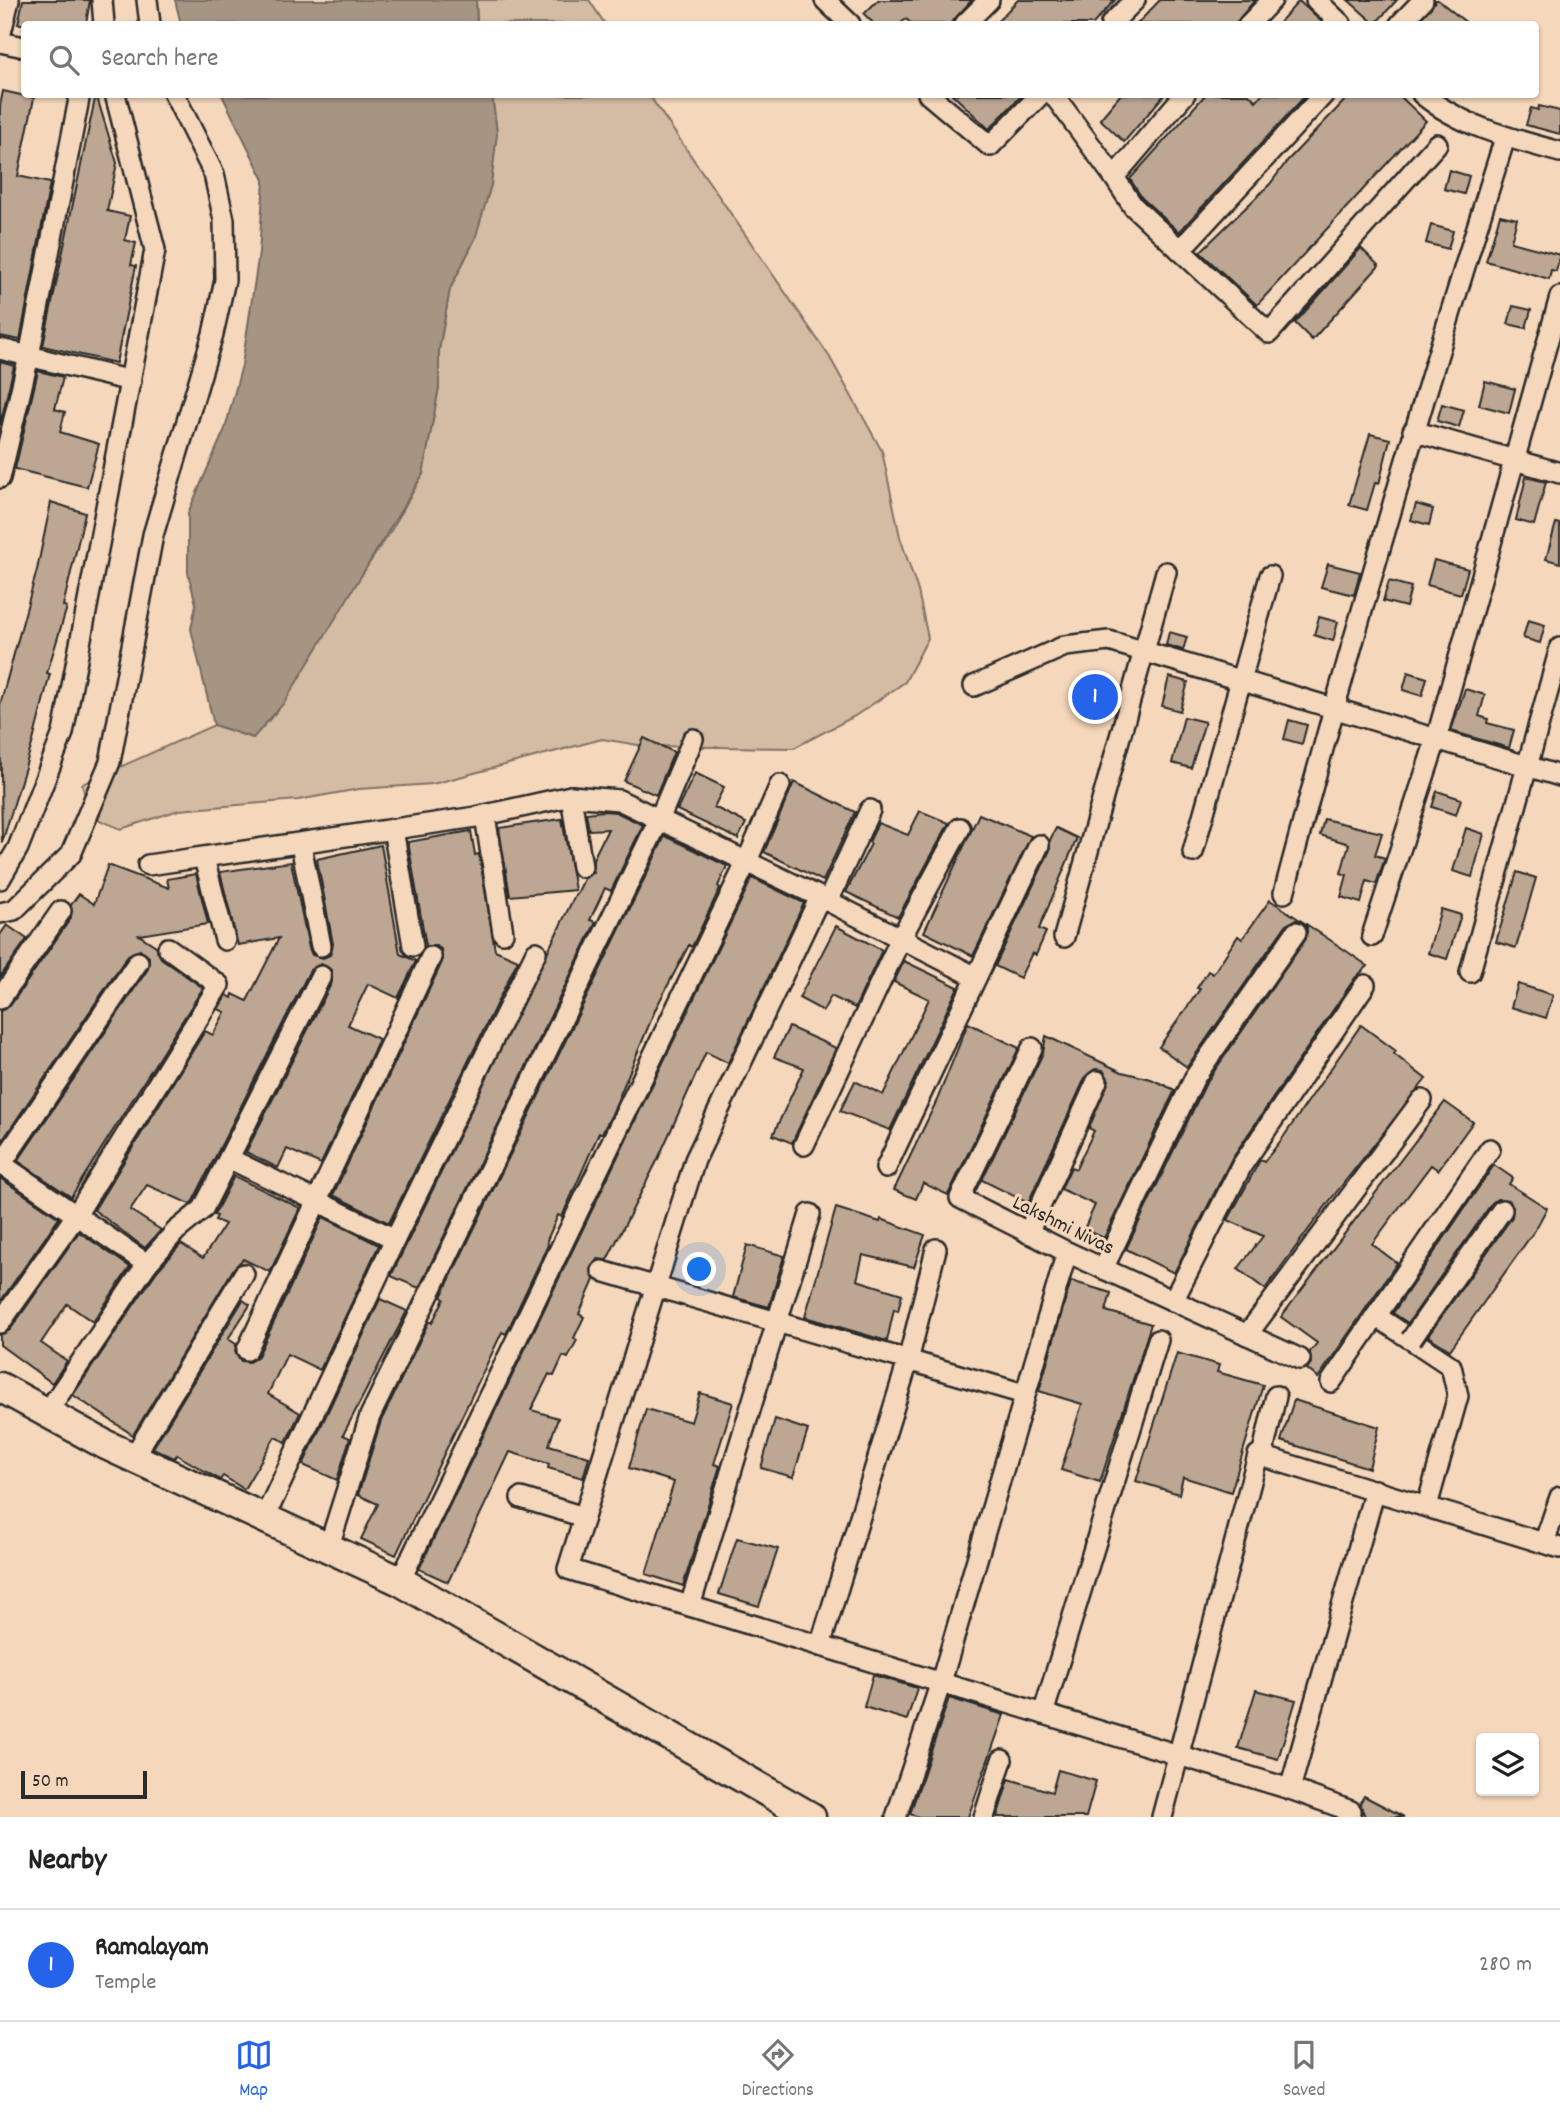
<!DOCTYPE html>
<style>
body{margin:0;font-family:Dekko,sans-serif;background:#f6f6f6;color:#222}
.controls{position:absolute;right:21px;bottom:21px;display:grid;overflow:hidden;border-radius:7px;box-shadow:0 2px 5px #0004}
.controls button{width:63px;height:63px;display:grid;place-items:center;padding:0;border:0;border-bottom:2px solid #e0e0e0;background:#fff;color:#222;font:35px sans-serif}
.scale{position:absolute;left:21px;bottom:18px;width:126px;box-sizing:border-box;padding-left:7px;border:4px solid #2b2b2b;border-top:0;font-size:19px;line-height:24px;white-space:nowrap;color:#2b2b2b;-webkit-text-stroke:5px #f5d7bb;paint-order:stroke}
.you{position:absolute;left:700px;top:1270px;width:24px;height:24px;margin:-18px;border:5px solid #fff;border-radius:50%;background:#1a73e8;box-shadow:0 0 0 10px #1a73e833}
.badge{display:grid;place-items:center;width:46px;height:46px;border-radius:50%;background:#2563eb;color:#fff;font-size:23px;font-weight:700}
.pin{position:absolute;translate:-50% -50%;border:4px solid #fff;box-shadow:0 2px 7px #0006}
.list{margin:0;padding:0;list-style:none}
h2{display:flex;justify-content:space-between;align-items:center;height:91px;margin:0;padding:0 28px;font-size:30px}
h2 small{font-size:23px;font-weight:400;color:#767676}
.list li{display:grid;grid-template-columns:46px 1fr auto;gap:21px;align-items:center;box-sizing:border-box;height:112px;padding:0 28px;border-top:2px solid #e0e0e0}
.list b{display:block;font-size:26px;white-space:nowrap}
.list p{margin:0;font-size:23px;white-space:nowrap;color:#767676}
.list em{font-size:23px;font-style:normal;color:#767676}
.icon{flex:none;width:38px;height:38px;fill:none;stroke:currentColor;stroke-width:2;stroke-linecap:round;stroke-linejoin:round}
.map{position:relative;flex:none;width:1560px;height:1817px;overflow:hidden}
.search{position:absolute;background:#fff;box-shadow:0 2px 5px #0004;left:21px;right:21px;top:21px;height:77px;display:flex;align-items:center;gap:18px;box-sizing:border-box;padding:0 24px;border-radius:7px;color:#767676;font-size:26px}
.sheet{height:203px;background:#fff}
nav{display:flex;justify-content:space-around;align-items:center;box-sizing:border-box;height:98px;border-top:2px solid #e0e0e0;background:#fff;font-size:19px;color:#767676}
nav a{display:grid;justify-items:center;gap:4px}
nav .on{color:#2563eb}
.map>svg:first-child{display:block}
.green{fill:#d4bba3;stroke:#807367;stroke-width:2}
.water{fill:#a79584;stroke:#756b60;stroke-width:2}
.building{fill:#bda793;stroke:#2b2b2b;stroke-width:2}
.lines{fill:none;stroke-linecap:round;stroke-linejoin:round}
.street-casing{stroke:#2b2b2b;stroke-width:24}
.secondary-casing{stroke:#2b2b2b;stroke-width:33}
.street{stroke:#f5d7bb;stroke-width:19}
.secondary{stroke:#f5d7bb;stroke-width:28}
.street-bridge-casing{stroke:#2b2b2b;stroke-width:24;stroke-linecap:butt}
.street-bridge{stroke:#f5d7bb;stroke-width:19}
.labels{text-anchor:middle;stroke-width:6;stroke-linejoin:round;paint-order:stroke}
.street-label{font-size:21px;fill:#2b2b2b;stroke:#f5d7bb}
</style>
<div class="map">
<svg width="1560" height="1817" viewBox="0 0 1560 1817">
<rect width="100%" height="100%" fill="#f5d7bb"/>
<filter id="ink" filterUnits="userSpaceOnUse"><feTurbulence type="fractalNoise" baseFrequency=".0143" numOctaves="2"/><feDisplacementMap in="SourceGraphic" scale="14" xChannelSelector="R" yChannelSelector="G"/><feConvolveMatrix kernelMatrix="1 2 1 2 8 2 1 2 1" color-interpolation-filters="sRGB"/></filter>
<g filter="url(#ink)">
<g class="green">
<path d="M476 0H589L605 24H477Z"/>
<path d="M492 95H649L829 356 882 451 900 537 918 591 928 638 905 682 855 716 794 748 644 746 602 739 433 784 359 789 298 800 179 810 121 829 90 816 82 784 214 725 253 738 392 529 423 474 439 387V350L450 289 475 239 497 133Z"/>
</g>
<g class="water">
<path d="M175 0H476L477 24H181Z"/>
<path d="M222 95H492L497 133 491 185 475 239 450 289 439 350V387L423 474 284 703 253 738 214 725 191 629 196 604 188 573V513L225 429 242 365 259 253 264 180Z"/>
</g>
<g class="building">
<path d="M23 0H90L86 24H18Z"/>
<path d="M878 0H972L950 24H912L906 19 900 24H874L864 14Z"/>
<path d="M1018 0H1115L1093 24H995Z"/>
<path d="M1160 0H1255L1235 24H1137Z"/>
<path d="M1348 0H1397L1375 24Z"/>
<path d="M1436 0H1438L1468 24H1416Z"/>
<path d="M1299 1 1324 24H1278Z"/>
<path d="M3 91 34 98 18 176 50 183 20 340 0 336V106Z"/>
<path d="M96 94 117 163 107 211 130 216 125 240 136 243 131 265 136 266 116 363 43 346Z"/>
<path d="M952 94H1023L989 129Z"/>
<path d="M1121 94H1165L1124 142 1100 119Z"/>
<path d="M1206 94H1249L1256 101 1262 94H1307L1179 232 1142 198 1130 179Z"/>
<path d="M1351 94H1398L1426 121 1257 305 1200 252 1270 184 1288 160Z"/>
<path d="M1539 106 1560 111V134L1526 125 1531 108 1538 110Z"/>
<path d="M1449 170 1469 176 1464 194 1444 189Z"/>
<path d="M1500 215 1517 219 1511 242 1560 255 1556 271 1551 270 1549 279 1486 261Z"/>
<path d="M1431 225 1453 231 1448 249 1426 243Z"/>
<path d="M1361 248 1379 266 1312 340 1295 323Z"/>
<path d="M1513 306 1531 310 1526 328 1508 324Z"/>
<path d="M0 362 14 366 0 425Z"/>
<path d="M38 371 63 377 55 409 65 412 60 432 99 444 87 487 15 469Z"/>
<path d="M1485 381 1515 389 1509 413 1479 405Z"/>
<path d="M1442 404 1464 410 1459 427 1437 421Z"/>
<path d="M1370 434 1390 439 1379 484 1375 483 1367 510 1349 505Z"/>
<path d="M1526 477 1546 482 1534 525 1516 520Z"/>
<path d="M51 502 85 513 63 606 67 607 47 673 50 674 33 741 2 843 0 705 37 570Z"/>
<path d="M1416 504 1433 509 1429 525 1411 520Z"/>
<path d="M1556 523 1560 524V563L1546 559Z"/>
<path d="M1434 560 1468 569 1461 594 1427 585Z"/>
<path d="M1328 564 1360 572 1354 595 1321 587Z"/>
<path d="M1389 581 1411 587 1406 607 1383 601Z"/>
<path d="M1319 617 1338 622 1333 641 1314 635Z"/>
<path d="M1528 620 1545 625 1540 643 1523 638Z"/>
<path d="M1169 632 1187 637 1183 650 1166 645Z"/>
<path d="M1408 672 1427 678 1422 696 1403 690Z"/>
<path d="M1169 677 1188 682 1180 711 1162 706Z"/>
<path d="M1465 689 1485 695 1479 716 1488 719 1487 723 1514 730 1509 748 1451 731Z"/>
<path d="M1184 717 1205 722 1191 768 1172 763Z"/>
<path d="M1289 720 1307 725 1302 744 1284 739Z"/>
<path d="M644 738 674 752 656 795 624 781Z"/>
<path d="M695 773 724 787 714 807 746 823 738 839 677 810Z"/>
<path d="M794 782 855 812 823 881 764 852Z"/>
<path d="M1437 791 1461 799 1456 815 1432 807Z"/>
<path d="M603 811 616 812 643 825 611 891 605 888 590 920 596 922 419 1288 391 1276 576 893V896L584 879 593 872V859L608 829 589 830 586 813Z"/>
<path d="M920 811 949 823 898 917 846 892 871 844 869 842 878 823 908 835Z"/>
<path d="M979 814 1031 836 973 956 924 932Z"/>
<path d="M562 819 575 890 510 896 499 828Z"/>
<path d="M1324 819 1382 833 1375 855 1385 858 1376 884 1367 881 1361 903 1341 897 1347 875 1341 873 1349 844 1320 835Z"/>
<path d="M1056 828 1077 838 1039 929 1046 932 1036 955 1032 953 1020 978 995 966 1050 850V840Z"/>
<path d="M1466 828 1484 834 1472 877 1453 871Z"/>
<path d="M471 831 475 855 479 854 495 950 518 960 389 1223 333 1195 442 962 441 949 436 946H426L408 842Z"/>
<path d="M665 836 727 866 718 886 720 888 692 947 689 945 656 1008 612 1114 602 1133H599L562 1217 558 1215 547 1240 548 1245 506 1334 502 1332 396 1555 361 1539 378 1504 358 1495 381 1421 429 1321 432 1323 444 1299 441 1297Z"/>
<path d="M381 845 400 954 416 961 398 998 368 984 348 1025 379 1039 321 1164 287 1149 278 1168 246 1152 332 982V970L321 964 310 970 193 1201 190 1204 147 1185 130 1210 161 1230 145 1248 94 1210 205 1031 213 1035 225 1012 218 1009 227 995 232 998 233 994 247 1001 279 938 238 945 220 872 291 862 309 948 312 955 323 958 330 955 333 944 317 859Z"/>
<path d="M108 865 169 888 167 879 196 874 208 924 139 935 156 946 161 958 203 988 71 1197 18 1161 148 969 149 957 140 950 128 955 0 1144V1011L10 1006 71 918V905L79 894 94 904Z"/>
<path d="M1517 872 1536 878 1516 948 1496 942Z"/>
<path d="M752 878 804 903 728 1063 706 1052 658 1159 607 1260 598 1259 591 1267 594 1280 579 1314 584 1317 574 1338 577 1340 568 1358 563 1356 554 1376 549 1374 531 1410 558 1418 549 1445 589 1457 583 1478 548 1468 549 1464 510 1452 448 1582 419 1569Z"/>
<path d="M1270 900 1342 948 1368 966 1355 978 1232 1158 1174 1273 1126 1249 1206 1083 1306 939 1307 926 1296 920 1286 925 1187 1067 1159 1047 1200 989 1197 988 1208 971 1213 974 1238 936 1242 939Z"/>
<path d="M1441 909 1461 915 1447 959 1428 953Z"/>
<path d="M7 925 27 939 0 977V935Z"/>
<path d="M836 926 882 950 855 1008 831 996 823 1011 799 998Z"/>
<path d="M904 961 958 987 890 1130 840 1111 855 1081 883 1095 929 999 894 982Z"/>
<path d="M1518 984 1553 995 1546 1018 1511 1007Z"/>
<path d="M968 1023 1019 1048 948 1195 923 1183 916 1199 894 1190 937 1100Z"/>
<path d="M1361 1025 1396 1051 1394 1054 1426 1079 1331 1199 1265 1289 1238 1269 1263 1236 1228 1220 1260 1160 1264 1162 1282 1139Z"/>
<path d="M789 1027 836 1048 792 1143 773 1135 804 1068 774 1057Z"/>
<path d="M1046 1036 1122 1072 1151 1079 1175 1090 1104 1238 1084 1229 1095 1205 1061 1189 1071 1167 1076 1169 1094 1131 1089 1128 1109 1080 1103 1070 1095 1069 1086 1076 1028 1203 982 1180 1043 1053Z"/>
<path d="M1445 1102 1473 1122 1438 1170 1431 1165 1372 1244 1397 1263 1318 1378 1307 1369 1311 1363 1310 1352 1317 1343 1281 1317Z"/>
<path d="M1494 1165 1513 1178 1509 1184 1547 1208 1535 1230 1450 1350 1428 1336 1512 1217 1513 1206 1508 1200 1497 1199 1492 1203 1408 1323 1393 1313Z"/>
<path d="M234 1176 300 1208 270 1272 243 1259 234 1268 133 1435 73 1395 157 1271 181 1244 203 1258 225 1224 215 1220 217 1216 214 1215Z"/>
<path d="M0 1178 59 1218 0 1302Z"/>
<path d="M836 1208 880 1222 881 1219 925 1235 914 1267 863 1255 857 1280 902 1294 898 1311 894 1309 887 1341 805 1317Z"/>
<path d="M323 1217 379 1245 320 1370 287 1354 268 1394 300 1413 286 1442 275 1437 244 1489 223 1476 220 1480 217 1478 177 1455 174 1458 153 1448 243 1300 250 1305 228 1339 236 1344 235 1352 241 1361 249 1362 258 1356Z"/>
<path d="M79 1232 130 1267 93 1322 67 1304 41 1343 67 1361 52 1383 0 1345V1335L10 1330Z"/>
<path d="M747 1245 784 1256 769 1307 733 1297Z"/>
<path d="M1071 1281 1111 1293 1106 1311 1151 1324 1100 1482 1061 1470 1082 1404 1039 1391Z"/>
<path d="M380 1299 407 1311 343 1435 350 1438 337 1480 303 1465Z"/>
<path d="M1177 1353 1219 1365 1217 1372 1263 1385 1231 1492 1183 1477 1179 1494 1136 1481Z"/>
<path d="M700 1393 733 1403 714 1464 720 1466 683 1586 646 1574 674 1482 629 1468 646 1409 691 1422Z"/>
<path d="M1294 1400 1379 1427 1369 1468 1281 1441Z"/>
<path d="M775 1419 808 1430 793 1477 761 1468Z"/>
<path d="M737 1538 778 1549 759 1606 719 1594Z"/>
<path d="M873 1675 917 1688 907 1720 864 1707Z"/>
<path d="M1256 1690 1296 1700 1278 1759 1238 1748Z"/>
<path d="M949 1698 1004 1715 968 1817H919L910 1814Z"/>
<path d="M1058 1770 1096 1781 1086 1817H997L1009 1779 1052 1792Z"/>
<path d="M1364 1796 1404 1817H1365L1360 1803Z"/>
</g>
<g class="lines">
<defs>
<g id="street">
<path d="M102 0 104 24"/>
<path d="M147 0 150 24"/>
<path d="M825 0 850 24"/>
<path d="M1316 0 1341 24"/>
<path d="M965 24 989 0"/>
<path d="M1111 24 1135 0"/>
<path d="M1249 24 1272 0"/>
<path d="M1400 24 1423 0"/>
<path d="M0 37 9 0"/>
<path d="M0 42 24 47"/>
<path d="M928 94 990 146 1041 94"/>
<path d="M1053 94 1114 177"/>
<path d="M1185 94 1114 177 1133 206 1180 250 1324 94"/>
<path d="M1422 94C1460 126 1512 139 1560 152"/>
<path d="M1180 250 1269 333 1437 144"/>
<path d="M0 349 131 381"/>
<path d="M1413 431 1560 473"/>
<path d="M0 478 29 356 80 94"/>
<path d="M974 686 1065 646 1109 641 1560 776"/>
<path d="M571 796 582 867"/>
<path d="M485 815 503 933"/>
<path d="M393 829 413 946"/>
<path d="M301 845 321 946"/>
<path d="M1193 852 1270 576"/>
<path d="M204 858 225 940"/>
<path d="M148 865 476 817 571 796 619 800 820 897 976 977"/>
<path d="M0 879 18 848 63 733 155 250 115 94"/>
<path d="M1284 893C1351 639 1426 388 1505 138"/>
<path d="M820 897 695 1160 568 1569 1290 1789 1375 1490"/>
<path d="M828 901 870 810"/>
<path d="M0 913 14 910 71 854 110 762 153 535 213 334 225 280 224 220 214 174 174 94"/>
<path d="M1372 936 1436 740 1560 297"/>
<path d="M1064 937 1166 572"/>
<path d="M1470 972 1560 648"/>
<path d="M0 999 61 911"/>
<path d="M1032 1048 960 1198 1067 1252 1300 1359"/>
<path d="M804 1145 901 938 960 828"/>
<path d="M230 1159 395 1239"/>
<path d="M0 1163 147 1264"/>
<path d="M0 1166 138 962"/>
<path d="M886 1168 1039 845"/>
<path d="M1028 1233 1097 1081"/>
<path d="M1103 1269 1195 1077 1296 932"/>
<path d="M602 1271 1024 1394"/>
<path d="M1173 1301 1242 1165 1365 985"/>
<path d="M1376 1316 1451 1366 1458 1396 1427 1506"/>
<path d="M0 1323 75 1217 219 985 168 948"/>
<path d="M1419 1328 1502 1210"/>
<path d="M1247 1335 1422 1100"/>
<path d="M247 1350 431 957"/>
<path d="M1331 1382 1490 1149"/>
<path d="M46 1414 147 1264 176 1231 203 1209 321 976"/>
<path d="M1262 1456 1276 1396"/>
<path d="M133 1458 244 1274"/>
<path d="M521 1498 584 1517"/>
<path d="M264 1519 395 1239 536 952"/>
<path d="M1544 1543 1560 1497"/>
<path d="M329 1546 370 1416 659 820 693 739"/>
<path d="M400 1581 747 861 780 785"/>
<path d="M690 1606 810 1214"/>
<path d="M820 1646 908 1361 936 1249"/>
<path d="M1043 1714 1158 1340"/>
<path d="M1290 1789 1351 1811 1347 1817"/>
<path d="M896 1817 941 1682 1067 1252"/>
<path d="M984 1817 1002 1760"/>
<path d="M1162 1817 1258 1455 1560 1548"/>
</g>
<path id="secondary" d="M0 1387 104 1444 400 1581 811 1817"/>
</defs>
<use href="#street" class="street-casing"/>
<use href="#secondary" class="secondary-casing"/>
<use href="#street" class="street"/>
<use href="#secondary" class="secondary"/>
<defs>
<path id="street-bridge" d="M1411 1340 1419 1328"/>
</defs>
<use href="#street-bridge" class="street-bridge-casing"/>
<use href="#street-bridge" class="street-bridge"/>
</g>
</g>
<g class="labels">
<g class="street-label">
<text transform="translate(1064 1224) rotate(26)" y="7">Lakshmi Nivas</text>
</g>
</g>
</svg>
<div class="controls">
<button><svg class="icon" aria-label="layers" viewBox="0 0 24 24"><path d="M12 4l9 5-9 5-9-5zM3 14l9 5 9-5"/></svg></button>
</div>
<div class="scale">50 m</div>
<div class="you"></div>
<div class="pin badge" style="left:1095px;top:697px">1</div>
<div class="search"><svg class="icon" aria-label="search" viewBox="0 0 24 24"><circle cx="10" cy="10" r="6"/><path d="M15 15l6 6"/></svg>Search here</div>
</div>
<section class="sheet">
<h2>Nearby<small></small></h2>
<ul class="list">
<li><span class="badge">1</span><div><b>Ramalayam</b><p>Temple</p></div><em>280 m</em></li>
</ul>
</section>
<nav>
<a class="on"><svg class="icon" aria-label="map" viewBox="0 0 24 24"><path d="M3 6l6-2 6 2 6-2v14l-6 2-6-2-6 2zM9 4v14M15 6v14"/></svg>Map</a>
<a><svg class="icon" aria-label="directions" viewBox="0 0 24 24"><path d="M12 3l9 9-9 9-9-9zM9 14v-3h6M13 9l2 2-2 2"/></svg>Directions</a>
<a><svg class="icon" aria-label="saved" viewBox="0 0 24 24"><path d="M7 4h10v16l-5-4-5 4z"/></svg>Saved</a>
</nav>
